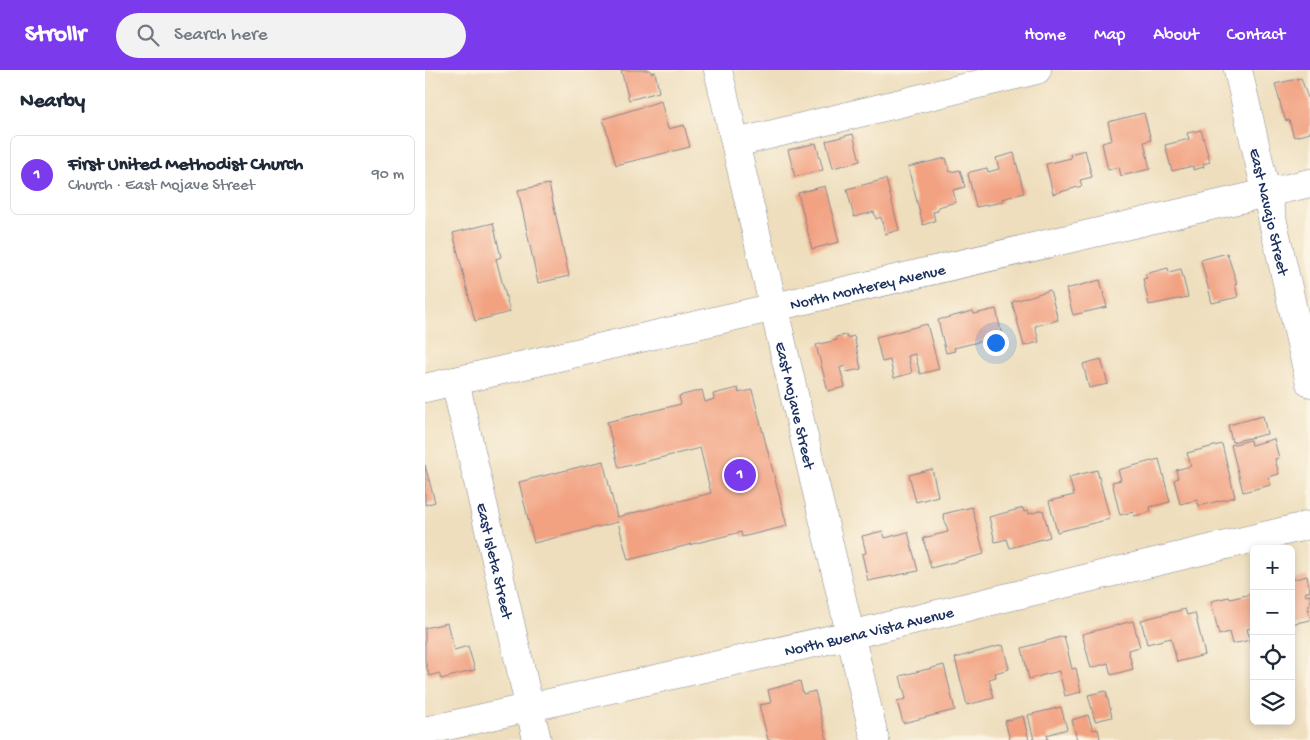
<!DOCTYPE html>
<meta charset="utf-8">
<style>
body{margin:0;font-family:"Gochi Hand",sans-serif;background:#f2f2f3;color:#1f2937}
.controls{position:absolute;right:15px;bottom:15px;display:grid;overflow:hidden;border-radius:8px;box-shadow:0 2px 8px #0003}
.controls button{width:45px;height:45px;display:grid;place-items:center;padding:0;border:0;border-bottom:1px solid #e0e1e3;background:#fff;color:#1f2937;font:25px sans-serif}
.you{position:absolute;left:570px;top:272px;width:18px;height:18px;margin:-12px;border:4px solid #fff;border-radius:50%;background:#1a73e8;box-shadow:0 0 0 8px #1a73e833}
.badge{display:grid;place-items:center;width:32px;height:32px;border-radius:50%;background:#7c3aed;color:#fff;font-size:16px;font-weight:700}
.pin{position:absolute;translate:-50% -50%;border:2px solid #fff;box-shadow:0 1px 5px #0006}
.list{margin:0;padding:0;list-style:none}
h2{display:flex;justify-content:space-between;align-items:center;height:65px;margin:0;padding:0 20px;font-size:21px}
h2 small{font-size:16px;font-weight:400;color:#747a83}
.list li{display:grid;grid-template-columns:32px 1fr auto;gap:15px;align-items:center;box-sizing:border-box;height:80px;margin:0 10px 10px;padding:0 10px;border:1px solid #e0e1e3;border-radius:8px}
.list b{display:block;font-size:19px;white-space:nowrap}
.list p{margin:0;font-size:16px;white-space:nowrap;color:#747a83}
.list em{font-size:16px;font-style:normal;color:#747a83}
.icon{flex:none;width:28px;height:28px;fill:none;stroke:currentColor;stroke-width:2;stroke-linecap:round;stroke-linejoin:round}
.map{position:relative;flex:none;width:885px;height:670px;overflow:hidden}
header{display:flex;align-items:center;gap:30px;box-sizing:border-box;height:70px;padding:0 25px;background:#7c3aed;color:#fff}
header strong{font-size:24px}
nav{display:flex;gap:28px;margin-inline-start:auto;font-size:18px}
.search{width:350px;height:45px;background:#f2f2f3;display:flex;align-items:center;gap:12px;box-sizing:border-box;padding:0 18px;border-radius:28px;color:#747a83;font-size:19px}
main{display:flex}
aside{flex:1;background:#fff}
.map>svg:first-child{display:block}
.building{fill:#f2a181}
.lines{fill:none;stroke-linecap:round;stroke-linejoin:round}
.minor-casing{stroke:#84868e;stroke-width:29}
.minor{stroke:#fff;stroke-width:28}
.labels{text-anchor:middle;stroke-width:4.5;stroke-linejoin:round;paint-order:stroke}
.street-label{font-size:16px;fill:#1b2f5e;stroke:#fcf5e5}
</style>
<header>
<strong>Strollr</strong>
<div class="search"><svg class="icon" aria-label="search" viewBox="0 0 24 24"><circle cx="10" cy="10" r="6"/><path d="M15 15l6 6"/></svg>Search here</div>
<nav><a>Home</a><a>Map</a><a>About</a><a>Contact</a></nav>
</header>
<main>
<aside>
<h2>Nearby<small></small></h2>
<ul class="list">
<li><span class="badge">1</span><div><b>First United Methodist Church</b><p>Church · East Mojave Street</p></div><em>90 m</em></li>
</ul>
</aside>
<div class="map">
<svg width="885" height="670" viewBox="0 0 885 670">
<rect width="100%" height="100%" fill="#fcf5e5"/>
<filter id="ink" filterUnits="userSpaceOnUse"><feTurbulence type="fractalNoise" baseFrequency=".02" numOctaves="2"/><feDisplacementMap in="SourceGraphic" scale="10" xChannelSelector="R" yChannelSelector="G"/><feConvolveMatrix kernelMatrix="1 2 1 2 8 2 1 2 1" color-interpolation-filters="sRGB"/></filter>
<filter id="wash" filterUnits="userSpaceOnUse"><feTurbulence type="fractalNoise" baseFrequency=".0096" numOctaves="4" result="noise"/><feDisplacementMap in="SourceGraphic" scale="20" xChannelSelector="R" yChannelSelector="G"/><feGaussianBlur stdDeviation="1.12" result="paint"/><feColorMatrix in="noise" values="0 0 0 0 0 0 0 0 0 0 0 0 0 0 0 0 0 1.4 0 .05"/><feComposite in="paint" operator="in"/></filter>
<g filter="url(#wash)">
<rect width="100%" height="100%" fill="#eedebd"/>
<g id="blocks">
<g class="building">
<path d="M196 0H225L226 3 230 2 234 22 204 30Z"/>
<path d="M876 8 885 34V63L869 67 864 50 861 51 857 40 850 14Z"/>
<path d="M236 31 243 59 259 55 265 77 191 95 178 49Z"/>
<path d="M719 43 726 70 719 72 725 99 696 106 694 97 683 100 677 73 687 70 683 52Z"/>
<path d="M776 60 785 92 778 94 779 97 768 100V96L747 101 740 75 764 69 762 63Z"/>
<path d="M428 64 435 91 408 98 401 71Z"/>
<path d="M391 73 398 100 370 107 363 80Z"/>
<path d="M660 80 667 107 655 110 657 116 628 124 621 94 646 88 645 84Z"/>
<path d="M589 83 599 123 577 129 578 132 551 137 543 104 545 102 562 98 563 102 574 99 571 88Z"/>
<path d="M521 88 525 102 535 100 540 117 528 120 531 132 513 137V141L508 142 510 151 498 155 483 97Z"/>
<path d="M461 109 474 160 460 164 456 147 451 149 449 142 429 147 422 119Z"/>
<path d="M124 114 144 206 113 213 93 120Z"/>
<path d="M400 116 414 172 387 179 373 123Z"/>
<path d="M68 153 76 187 71 189 85 242 50 251 28 163Z"/>
<path d="M802 183 812 214H810L813 227 787 233 776 190Z"/>
<path d="M743 198 744 202 756 199 763 227 724 235 718 209 722 208 720 204Z"/>
<path d="M675 210 682 237 648 245 641 219Z"/>
<path d="M625 220 633 250 610 256 614 272 599 276 587 232Z"/>
<path d="M571 239 577 266 529 278 530 281 521 283 513 250 548 241 549 244Z"/>
<path d="M502 254 514 299 495 304 490 284 483 286 487 303 469 308 465 290 457 292 451 267Z"/>
<path d="M421 265 422 268 429 266 436 299 422 302 420 296 415 298 420 317 403 321 391 275 412 270 411 267Z"/>
<path d="M676 289 683 314 664 318 658 294Z"/>
<path d="M313 318 314 323 327 320 362 456 317 467 316 462 203 490 193 452 109 473 94 412 178 391 192 447 286 423 275 378 194 398 182 352 256 334 254 326 277 320 280 332 289 329 288 324Z"/>
<path d="M838 346 842 364 807 372 803 355Z"/>
<path d="M849 369 854 388 850 389 854 404 843 407 846 415 818 422 806 375 825 370 826 375Z"/>
<path d="M797 374 810 427 774 436 772 430 755 434 749 410 753 408 751 400 766 396 762 383Z"/>
<path d="M734 389 745 432 725 437 726 442 709 446 708 442 695 445 687 412 696 410 693 400Z"/>
<path d="M0 395 10 432 0 435Z"/>
<path d="M507 399 513 426 491 432 484 405Z"/>
<path d="M672 400 685 449 632 462 624 431 649 425 644 407Z"/>
<path d="M547 437 559 484 506 498 498 468 523 462 518 444Z"/>
<path d="M598 438 599 442 603 441 604 444 618 440 625 467 585 478 582 469 570 472 564 447Z"/>
<path d="M458 461 460 468 483 462 493 501 443 511 437 484 441 483 437 466Z"/>
<path d="M882 506 885 521 880 523 881 526 885 525V534L883 535 885 550 866 554V510Z"/>
<path d="M829 521V557L822 559 825 570 807 574 804 562 794 565 786 531 804 527 805 529 826 524 825 522Z"/>
<path d="M760 539 762 545 770 543 780 585 752 592 746 568 722 574 716 550Z"/>
<path d="M708 551 715 577 703 580 708 599 686 605 683 593 666 598 657 564Z"/>
<path d="M22 553 29 580 43 576 50 600 16 609 14 603 4 606 0 590V558Z"/>
<path d="M639 566 647 599 651 598 656 622 640 626 634 601 604 609 597 578Z"/>
<path d="M578 575 584 599 570 603 571 607 564 609 569 628 542 635 530 588Z"/>
<path d="M519 595 530 640 478 653 472 631 481 629 475 606Z"/>
<path d="M375 611 378 624 390 621 402 670H343L334 635 346 633 343 620Z"/>
<path d="M681 621 687 647 670 651 663 625Z"/>
<path d="M636 637 642 659 622 665 623 670H609L603 645Z"/>
<path d="M663 645 668 660 673 659 675 669 652 670 647 650Z"/>
<path d="M598 646 604 670H585L580 651Z"/>
</g>
</g>
</g>
<g filter="url(#ink)">
<use href="#blocks" fill-opacity="0" stroke="#84868e" stroke-width="1"/>
<g class="lines">
<defs>
<g id="minor">
<path id="s1" d="M293 0 450 670"/>
<path id="s2" d="M813 0 885 313"/>
<path d="M311 73 612 0"/>
<path id="s3" d="M30 311 112 670"/>
<path id="s4" d="M0 318 885 113"/>
<path id="s5" d="M0 661 425 565 885 455"/>
</g>
</defs>
<use href="#minor" class="minor-casing"/>
<use href="#minor" class="minor"/>
</g>
</g>
<g class="labels">
<g class="street-label">
<text dy="6" stroke="none"><textPath href="#s2" startOffset="145">East Navajo Street</textPath></text>
<text dy="6" stroke="none"><textPath href="#s4" startOffset="454">North Monterey Avenue</textPath></text>
<text dy="6" stroke="none"><textPath href="#s1" startOffset="344">East Mojave Street</textPath></text>
<text dy="6" stroke="none"><textPath href="#s3" startOffset="184">East Isleta Street</textPath></text>
<text dy="6" stroke="none"><textPath href="#s5" startOffset="455">North Buena Vista Avenue</textPath></text>
</g>
</g>
</svg>
<div class="controls">
<button>+</button>
<button>−</button>
<button><svg class="icon" aria-label="locate" viewBox="0 0 24 24"><circle cx="12" cy="12" r="6"/><path d="M12 2v4M12 18v4M2 12h4M18 12h4"/></svg></button>
<button><svg class="icon" aria-label="layers" viewBox="0 0 24 24"><path d="M12 4l9 5-9 5-9-5zM3 14l9 5 9-5"/></svg></button>
</div>
<div class="you"></div>
<div class="pin badge" style="left:315px;top:405px">1</div>
</div>
</main>
